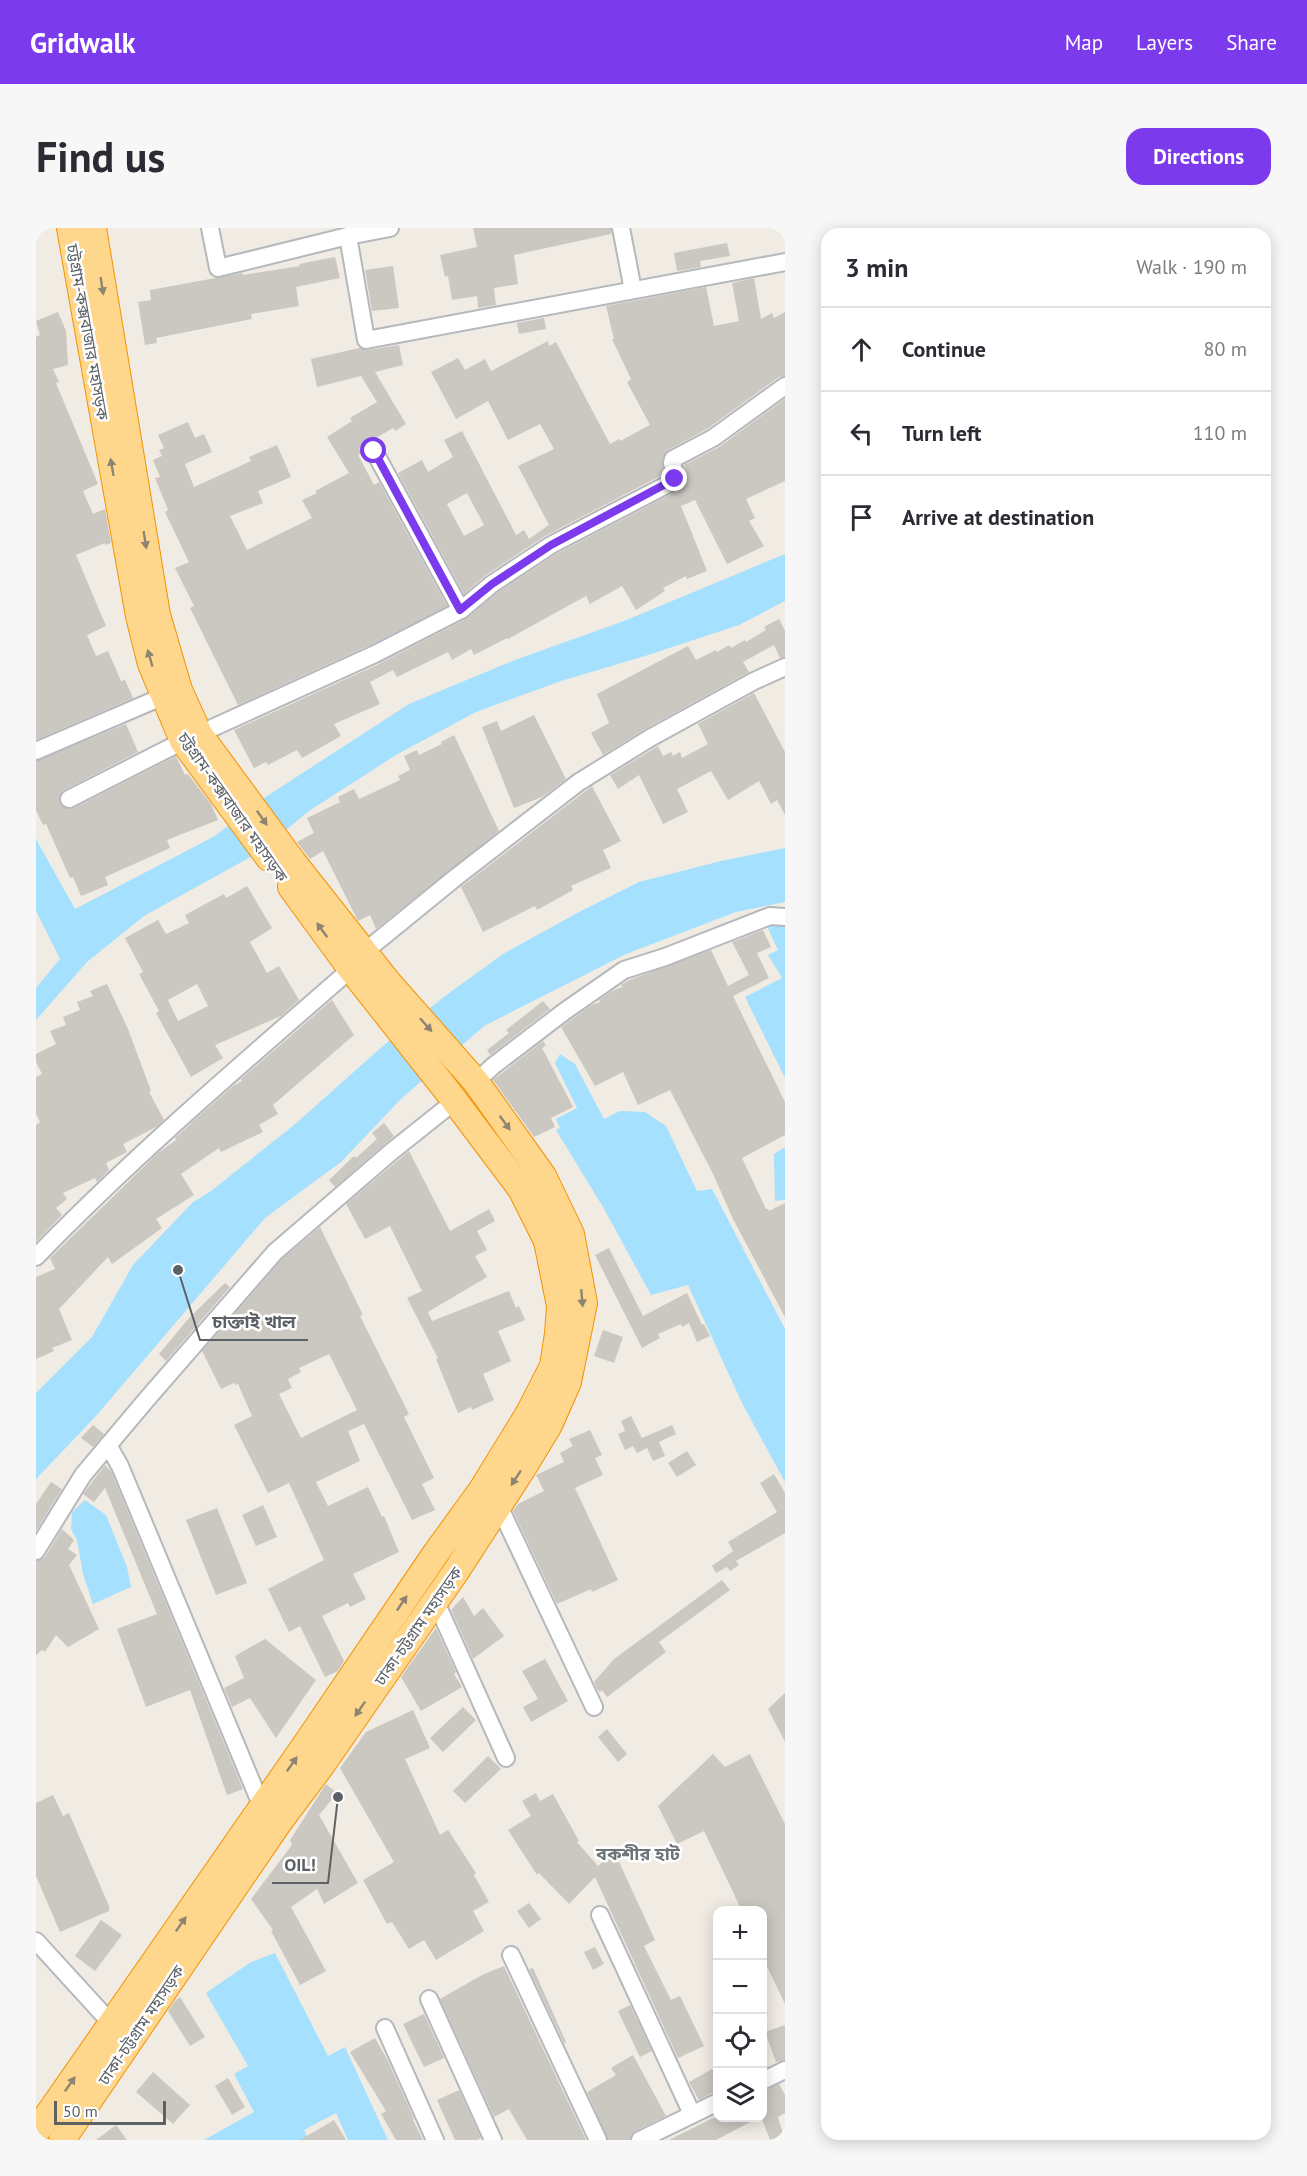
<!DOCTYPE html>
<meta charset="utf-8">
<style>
body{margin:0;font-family:"PT Sans","Noto Sans Bengali",sans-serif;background:#f7f7f7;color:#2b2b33}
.controls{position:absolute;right:18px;bottom:18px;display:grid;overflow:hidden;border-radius:12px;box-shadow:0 3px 15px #0003}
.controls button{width:54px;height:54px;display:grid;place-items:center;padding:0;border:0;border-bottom:2px solid #e1e1e2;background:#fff;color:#2b2b33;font:30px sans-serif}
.scale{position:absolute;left:18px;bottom:15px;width:112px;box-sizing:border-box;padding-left:6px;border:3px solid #5c6166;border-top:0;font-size:16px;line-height:21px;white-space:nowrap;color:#5c6166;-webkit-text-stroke:4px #fff;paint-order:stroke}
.stop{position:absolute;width:18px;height:18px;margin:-14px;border:4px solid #7c3aed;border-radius:50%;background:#fff}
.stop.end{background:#7c3aed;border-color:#fff;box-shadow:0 2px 6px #0008}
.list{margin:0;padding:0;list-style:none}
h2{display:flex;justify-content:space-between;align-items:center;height:78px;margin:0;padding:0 24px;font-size:26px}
h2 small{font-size:20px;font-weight:400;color:#7c7c81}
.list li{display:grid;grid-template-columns:39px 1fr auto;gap:18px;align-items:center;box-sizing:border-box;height:84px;padding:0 24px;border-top:2px solid #e1e1e2}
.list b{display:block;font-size:22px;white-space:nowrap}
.list em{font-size:20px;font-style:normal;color:#7c7c81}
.icon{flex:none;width:33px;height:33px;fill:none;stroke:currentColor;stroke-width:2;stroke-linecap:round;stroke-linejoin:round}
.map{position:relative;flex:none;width:749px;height:1912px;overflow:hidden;border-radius:18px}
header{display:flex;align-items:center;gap:36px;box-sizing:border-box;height:84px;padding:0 30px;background:#7c3aed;color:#fff}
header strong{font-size:28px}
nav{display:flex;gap:33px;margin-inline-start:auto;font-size:21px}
.intro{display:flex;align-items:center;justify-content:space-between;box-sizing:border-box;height:144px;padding:0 36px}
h1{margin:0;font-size:42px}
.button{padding:15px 27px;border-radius:18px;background:#7c3aed;color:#fff;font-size:21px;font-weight:700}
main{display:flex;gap:36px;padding:0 36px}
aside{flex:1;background:#fff;border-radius:18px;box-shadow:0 3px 15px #0003}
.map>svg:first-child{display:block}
.water{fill:#a5e0ff}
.building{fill:#cbc7c1;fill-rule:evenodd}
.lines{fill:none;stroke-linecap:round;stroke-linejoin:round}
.minor-casing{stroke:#b5b8bc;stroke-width:20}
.highway-casing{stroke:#f49100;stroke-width:28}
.minor{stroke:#fff;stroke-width:16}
.highway{stroke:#ffd78c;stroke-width:26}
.oneway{fill:#8d8471}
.route{stroke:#7c3aed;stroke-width:8}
.labels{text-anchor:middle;stroke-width:5;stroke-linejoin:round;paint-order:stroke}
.street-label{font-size:16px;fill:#5c6166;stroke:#fff}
.neighbourhood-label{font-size:18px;font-weight:bold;fill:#6d7478;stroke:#fff}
.leader{fill:none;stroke:#5c6166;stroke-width:2}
.callout-dot{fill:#5c6166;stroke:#fff;stroke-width:2}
.callout-label{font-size:18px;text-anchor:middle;font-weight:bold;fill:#5c6166;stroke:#fff;stroke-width:5;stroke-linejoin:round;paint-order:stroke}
</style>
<header>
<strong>Gridwalk</strong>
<nav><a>Map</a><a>Layers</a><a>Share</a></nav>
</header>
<div class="intro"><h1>Find us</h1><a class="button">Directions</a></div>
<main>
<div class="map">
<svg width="749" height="1912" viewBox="0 0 749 1912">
<rect width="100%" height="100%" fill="#f0ece4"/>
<g class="water">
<path d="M749 326V373L703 397 609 428 525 453 440 484 360 527 273 583 222 625 108 688 51 734 0 792V760L24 731 0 683V611L39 681 179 608 228 570 373 476 479 432 588 393Z"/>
<path d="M749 620V674L700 684 590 726 448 798 366 870 305 934 229 990 60 1188 0 1251V1165L56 1109 97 1037 156 975 175 963 258 897 347 818 409 768 467 726 541 685 603 654 685 633Z"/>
<path d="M729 694 749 695V850L709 769 746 750 732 727 742 722Z"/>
<path d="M524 826 539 836 568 891 584 883 609 884 630 898 661 963 676 961 749 1101V1254L706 1175 652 1057 615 1067 567 979 520 902 524 900 520 891 541 880 519 835Z"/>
<path d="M749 919V972L739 973 738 926Z"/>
<path d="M49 1272 70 1287 91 1339 95 1359 57 1376 47 1346 41 1312 35 1301 36 1284Z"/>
<path d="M239 1725 292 1828 309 1819 352 1912H312L300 1885 268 1902 273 1912H168L218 1884 198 1846 212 1838 170 1765 215 1734Z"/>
</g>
<g class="building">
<path d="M437 0H575V6L478 27 482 56 458 60 460 77 442 80 441 68 416 72 412 48 409 49 404 27 441 19Z"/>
<path d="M691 15 694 28 664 33 665 39 641 43 638 25Z"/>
<path d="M299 29 304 50 260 59 263 78 215 86 216 91 120 110 121 115 109 117 102 74 115 72 114 62 207 45V47L264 38 263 36Z"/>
<path d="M357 38 363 80 336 83 329 42Z"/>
<path d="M718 50 725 91 736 85 738 90 749 84V148L743 149 671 201 632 222 626 232 628 246 509 308 450 347 428 366 362 245 386 232 392 244 417 229 408 212 426 203 480 307 488 302 493 311 513 297 482 238 518 221 504 196 472 212 452 173 420 191 395 144 422 130 429 142 449 131 455 143 512 113 513 118 520 114 574 216 583 211 584 213 614 197 591 154 595 151 576 111H578L570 78 670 59 678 98 703 93 696 55ZM431 265 448 297 428 308 411 276Z"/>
<path d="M22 84 30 103 32 137 17 141 23 154 20 155 62 256 47 263 57 286 69 281 75 315 70 317 69 315 40 327 70 398 51 407 60 428 72 423 85 453 89 452 97 470 0 512V109L4 107 0 93Z"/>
<path d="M508 90 510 101 483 106 481 95Z"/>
<path d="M363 117 367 137 339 144 370 196 359 203 357 200 323 220 326 225 322 227 338 257 343 254 411 378 334 417 202 477 154 380 158 378 139 340 153 334 129 284 132 282 119 250 124 249 117 232 126 228 123 222 128 220 122 207 152 194 159 210 168 206 176 224 149 236 158 259 215 233 213 229 241 217 255 249 222 263 227 275 194 288 211 322 276 290 266 272 281 265 279 263 313 245 291 209 316 193 314 190 341 174 325 148 281 159 275 131 323 120 332 122Z"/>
<path d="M749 171V253L710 271 719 290 713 293 728 318 691 336 659 272 645 278 671 343 651 351 650 348 627 360 629 363 600 382 586 358 554 376 550 368 472 411 471 410 438 427 435 421 416 432 412 424 361 449 357 442 334 454 344 476 298 496 305 508 266 530 261 522 232 537 230 534 218 540 198 502 343 436 430 391 462 364 520 326 643 262 650 253 648 237 683 219Z"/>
<path d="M743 391 749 403V429L744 430 738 417 707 434 713 444 609 501 567 527 555 505 573 495 561 466 652 418 660 432 680 422 681 424 693 417 695 420 709 412 710 414 730 402 728 399Z"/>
<path d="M718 465 749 524V587L741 572 735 576 723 553 692 572 675 543 641 561 652 584 627 596 603 547 582 561 574 547 622 518 627 528 635 524 637 528 644 524 646 530 672 516 662 496Z"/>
<path d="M498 487 530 551 506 569 478 580 446 499 461 493 465 503Z"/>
<path d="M90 496 102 524 28 562 23 570 27 579 32 581 38 580 140 528 149 547 152 546 175 576 182 592 131 612 134 620 69 649 72 657 45 668 37 649 34 650 10 596 7 597 0 582V533Z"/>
<path d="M418 507 463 603 340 701 334 687 322 693 287 623 274 631 261 614 278 605 271 590 304 574 302 569 318 561 323 571 364 552 362 548 374 542 368 528 381 522 383 527 406 516 405 514Z"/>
<path d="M556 558 585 613 567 622 575 640 535 658 537 662 501 682 499 678 447 704 425 659Z"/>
<path d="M211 658 236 700 214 714 231 745 243 738 263 772 245 788 179 817 187 830 155 849 120 785 123 783 103 746 107 744 89 710 122 692 130 706 153 695 149 687 188 666 190 670ZM161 756 172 778 142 793 132 772Z"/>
<path d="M727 702 735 719 721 725 733 750 697 768 749 874V907L706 930 730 981H732L733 983 749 975V1089L697 991 678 948 634 862 602 877 587 844 559 858 525 799 554 778 564 774 563 772 576 763 586 759 585 757 593 752 675 722 692 758 713 747 696 714Z"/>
<path d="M71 756 92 801 115 863 113 864 128 892 120 899 87 916 91 924 70 935 73 942 61 954 59 950 27 965 31 971 20 980 26 987 0 1014V897L4 894 0 886V849L6 846 0 834V826L20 816 14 803 30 797 27 789 44 782 41 774 57 768 54 763Z"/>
<path d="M296 772 318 807 237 877 242 886 223 897 227 904 185 924 183 920 145 946 158 967 120 991 126 1000 76 1036 72 1029 23 1081 36 1112 16 1120 18 1123 0 1131V1049L19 1041 14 1030 122 925 140 912 139 910 162 889 197 858 206 853 205 851Z"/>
<path d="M507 773 514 781 454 827 451 822 473 805 470 802Z"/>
<path d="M507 813 510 817 506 820 537 879 515 890 519 899 498 909 457 852Z"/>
<path d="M348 895 358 908 299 959 293 952 318 928 320 930 341 911 336 905Z"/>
<path d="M373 923 414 1003 453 981 459 993 441 1003 451 1022 439 1028 451 1049 392 1084 396 1093 473 1063 480 1080 483 1078 489 1092 462 1103 475 1133 447 1146 458 1172 436 1182 435 1179 422 1185 400 1131 402 1130 371 1070 386 1063 354 998 329 1011 310 976Z"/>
<path d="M284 999 327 1087 324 1088 373 1186 368 1189 398 1250 386 1256 399 1282 376 1292 328 1196 312 1203 324 1233 280 1254 292 1278 332 1259 346 1289 348 1288 363 1324 317 1346 330 1371 314 1379 312 1375 286 1388 308 1433 302 1443 289 1449 264 1398 253 1404 232 1361 288 1332 253 1255 232 1265 198 1197 216 1188 202 1156 199 1157 198 1155 185 1161 166 1123 246 1031ZM293 1126 321 1182 265 1210 243 1166 256 1160 252 1151 265 1144 263 1140Z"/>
<path d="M573 1020 607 1088 651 1065 666 1097 668 1096 674 1108 661 1114 653 1095 646 1099 645 1096 622 1106 624 1110 606 1120 559 1027Z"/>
<path d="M189 1055 194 1059 130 1133 123 1126 153 1090Z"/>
<path d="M567 1102 587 1109 578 1135 558 1128Z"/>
<path d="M595 1188 606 1210 636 1197 640 1206 623 1214 629 1228 617 1233 611 1220 601 1225 597 1218 589 1222 582 1206 589 1203 585 1193Z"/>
<path d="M57 1197 68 1206 57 1219 45 1210Z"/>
<path d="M554 1202 566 1227 559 1230 567 1247 539 1260 582 1352 556 1364 555 1361 521 1376 477 1283 482 1276 508 1263 500 1247 528 1234 524 1225 537 1218 533 1211Z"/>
<path d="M651 1223 660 1237 641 1249 632 1235Z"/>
<path d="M69 1237 75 1243 207 1561 191 1567 154 1462 110 1479 81 1401 121 1386 69 1260 58 1274 47 1266Z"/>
<path d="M738 1246 749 1265V1305L700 1333 703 1337 694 1343 691 1339 680 1345 676 1338 697 1323 692 1314 741 1284 724 1255Z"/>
<path d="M15 1254 26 1261 0 1303V1276Z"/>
<path d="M227 1277 241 1309 220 1318 206 1287Z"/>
<path d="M181 1280 211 1355 180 1367 150 1292Z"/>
<path d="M26 1301 38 1312 32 1321 41 1327 33 1337 63 1401 32 1419 20 1407 9 1424 6 1422 0 1427V1333L9 1329Z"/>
<path d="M686 1352 694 1362 623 1414 630 1424 571 1469 566 1462 564 1464 561 1461 558 1454 578 1431Z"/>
<path d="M427 1369 438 1388 447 1380 468 1408 437 1431 415 1382Z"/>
<path d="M400 1400 420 1444 418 1446 426 1459 385 1483 365 1449Z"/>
<path d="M229 1411 280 1452 240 1510 214 1470 196 1479 188 1460 208 1450 199 1428Z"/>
<path d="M509 1431 532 1473 495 1494 487 1479 502 1471 486 1443Z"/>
<path d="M749 1465V1514L732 1481Z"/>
<path d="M427 1479 440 1492 407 1524 394 1510Z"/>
<path d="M377 1482 394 1520 369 1531 404 1607 412 1602 440 1645 438 1647 453 1674 437 1683 448 1703 400 1732 388 1712 373 1721 356 1694 351 1696 327 1652 358 1634 304 1540 330 1504Z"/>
<path d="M571 1501 591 1526 582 1534 562 1509Z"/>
<path d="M677 1526 689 1539 714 1526 749 1596V1776L726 1728V1683H706L668 1603 641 1616 622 1578Z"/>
<path d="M452 1528 465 1541 429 1575 417 1563Z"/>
<path d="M290 1556 301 1565 283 1587 322 1655 288 1676 281 1661 255 1679 290 1743 264 1757 235 1703 237 1702 215 1671 256 1617 254 1612Z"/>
<path d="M500 1565 504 1573 517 1566 543 1613 541 1614 562 1638 578 1623 619 1712 608 1718 635 1772 644 1768 668 1818 642 1830 559 1649 533 1676 503 1645 501 1647 472 1602 495 1588 486 1573Z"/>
<path d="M17 1567 27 1588 33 1585 73 1678V1683L24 1704 0 1648V1575Z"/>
<path d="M493 1675 505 1691 493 1700 481 1683Z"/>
<path d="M65 1692 86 1707 59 1743 39 1728Z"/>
<path d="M559 1719 568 1736 557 1742 548 1724Z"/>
<path d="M468 1738 550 1912H491L473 1881 458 1889 404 1771 446 1747Z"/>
<path d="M497 1740 530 1814 528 1815 493 1741Z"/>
<path d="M144 1769 169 1809 154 1818 132 1783 139 1773Z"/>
<path d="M594 1777 616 1823 604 1829 582 1783Z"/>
<path d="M388 1786 408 1830 388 1839 367 1796Z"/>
<path d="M749 1797V1832L740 1834 729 1804Z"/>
<path d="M339 1810 352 1833 378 1891 377 1892 387 1912H360L345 1886 350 1883 314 1824Z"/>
<path d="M597 1827 630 1888 599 1903 594 1912H572L551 1864 580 1847 575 1840Z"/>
<path d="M676 1841 681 1849V1862L663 1872 653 1854Z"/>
<path d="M117 1844 154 1877 137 1896 100 1864Z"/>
<path d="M192 1850 209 1879 196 1887 179 1858Z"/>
<path d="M743 1856 749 1867V1885L742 1889 749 1912H734L726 1891V1863Z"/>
<path d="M423 1862 445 1910 441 1912H419L401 1872Z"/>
<path d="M677 1890H722L680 1912H633Z"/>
<path d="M298 1892 310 1912H264Z"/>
<path d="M80 1897 91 1912H60Z"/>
</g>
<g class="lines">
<defs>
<g id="minor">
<path d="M174 0 182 40 312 8 354 0"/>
<path d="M585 0 597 62"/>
<path d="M312 8 330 112 749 34"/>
<path d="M338 223 425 382"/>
<path d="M163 506 339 426 425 382 456 356 515 317 638 253 640 249 636 235 637 231 677 210 749 158"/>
<path d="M0 523 128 468"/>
<path d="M33 571 147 513"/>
<path d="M327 725 419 650 543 554 614 510 718 453 749 439"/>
<path d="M440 854 457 838 529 783 588 742 629 729 734 688 749 689"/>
<path d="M0 1029C99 927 208 834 315 741"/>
<path d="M72 1217 84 1238 226 1579"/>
<path d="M463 1278 558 1479"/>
<path d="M0 1323 47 1247 111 1171 239 1024 355 924 419 873"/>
<path d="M399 1372 470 1530"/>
<path d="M564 1687 656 1886"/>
<path d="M0 1713 75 1795"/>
<path d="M475 1727 562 1912"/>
<path d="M393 1771 457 1912"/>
<path d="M349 1800 399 1912"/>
<path d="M726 1853 749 1842"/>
<path d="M604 1912 682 1874"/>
</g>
<g id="highway">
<path d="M34 0 103 388 115 436 147 513 233 630"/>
<path d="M0 1904 270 1516 400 1325 445 1263 493 1185 517 1138 522 1106 524 1078 511 1013 485 961 412 864 315 741 255 659"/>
<path d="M26 1912 243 1594 285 1538 421 1342 487 1240 513 1197 532 1154 548 1075 535 1006 507 948 440 854 351 753 257 634 163 506 143 462 121 387 57 0"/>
</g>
</defs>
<use href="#minor" class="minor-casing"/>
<use href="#highway" class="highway-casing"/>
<use href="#minor" class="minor"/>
<use href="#highway" class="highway"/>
</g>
<defs><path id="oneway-solid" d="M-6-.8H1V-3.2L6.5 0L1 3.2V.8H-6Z" transform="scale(1.5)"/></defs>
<g class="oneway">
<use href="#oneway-solid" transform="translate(66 58) rotate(81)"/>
<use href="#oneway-solid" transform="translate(76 239) rotate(-100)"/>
<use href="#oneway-solid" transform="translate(109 312) rotate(81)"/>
<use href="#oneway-solid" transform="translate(114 430) rotate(-106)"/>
<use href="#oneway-solid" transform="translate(226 590) rotate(55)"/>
<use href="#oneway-solid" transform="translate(286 702) rotate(-126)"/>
<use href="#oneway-solid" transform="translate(390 797) rotate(48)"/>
<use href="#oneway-solid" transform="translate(469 895) rotate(54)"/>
<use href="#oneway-solid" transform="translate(546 1070) rotate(85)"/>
<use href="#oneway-solid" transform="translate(480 1250) rotate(123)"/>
<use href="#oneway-solid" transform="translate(366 1375) rotate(-56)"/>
<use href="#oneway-solid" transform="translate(324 1481) rotate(125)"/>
<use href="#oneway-solid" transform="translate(256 1536) rotate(-55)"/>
<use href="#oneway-solid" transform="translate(145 1696) rotate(-55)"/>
<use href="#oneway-solid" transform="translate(34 1856) rotate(-55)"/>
</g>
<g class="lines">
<path class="route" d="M338 223 424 382 456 356 515 317 639 251"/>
</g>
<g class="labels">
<g class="street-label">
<text transform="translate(52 104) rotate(80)" y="6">চট্টগ্রাম-কক্সবাজার মহাসড়ক</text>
<text transform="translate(197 579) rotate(55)" y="6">চট্টগ্রাম-কক্সবাজার মহাসড়ক</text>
<text transform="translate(382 1398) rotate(-55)" y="6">ঢাকা-চট্টগ্রাম মহাসড়ক</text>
<text transform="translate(105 1797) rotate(-56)" y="6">ঢাকা-চট্টগ্রাম মহাসড়ক</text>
</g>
<g class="neighbourhood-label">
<text x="602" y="1632">বকশীর হাট</text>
</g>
</g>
<path class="leader" d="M142 1042L164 1112H272M302 1569L292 1655H236"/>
<g class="callout-dot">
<circle cx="142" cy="1042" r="6"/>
<circle cx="302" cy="1569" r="6"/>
</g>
<g class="callout-label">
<text x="218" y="1100">চাক্তাই খাল</text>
<text x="264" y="1643">OIL!</text>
</g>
</svg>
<div class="controls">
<button>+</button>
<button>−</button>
<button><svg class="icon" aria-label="locate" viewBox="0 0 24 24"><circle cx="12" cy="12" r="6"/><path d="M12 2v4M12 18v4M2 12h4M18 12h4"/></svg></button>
<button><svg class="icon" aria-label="layers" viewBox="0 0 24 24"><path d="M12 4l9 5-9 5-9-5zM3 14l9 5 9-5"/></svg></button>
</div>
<div class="scale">50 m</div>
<div class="stop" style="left:338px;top:223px"></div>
<div class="stop end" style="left:639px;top:251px"></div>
</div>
<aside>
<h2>3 min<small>Walk · 190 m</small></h2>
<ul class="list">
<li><svg class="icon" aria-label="ahead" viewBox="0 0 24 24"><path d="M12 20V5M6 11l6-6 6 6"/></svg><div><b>Continue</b></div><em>80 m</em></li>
<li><svg class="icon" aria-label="left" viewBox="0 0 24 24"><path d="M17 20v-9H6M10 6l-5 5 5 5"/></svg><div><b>Turn left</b></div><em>110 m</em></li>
<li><svg class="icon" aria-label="arrive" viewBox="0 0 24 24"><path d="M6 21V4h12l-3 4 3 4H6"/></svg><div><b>Arrive at destination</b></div></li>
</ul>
</aside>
</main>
